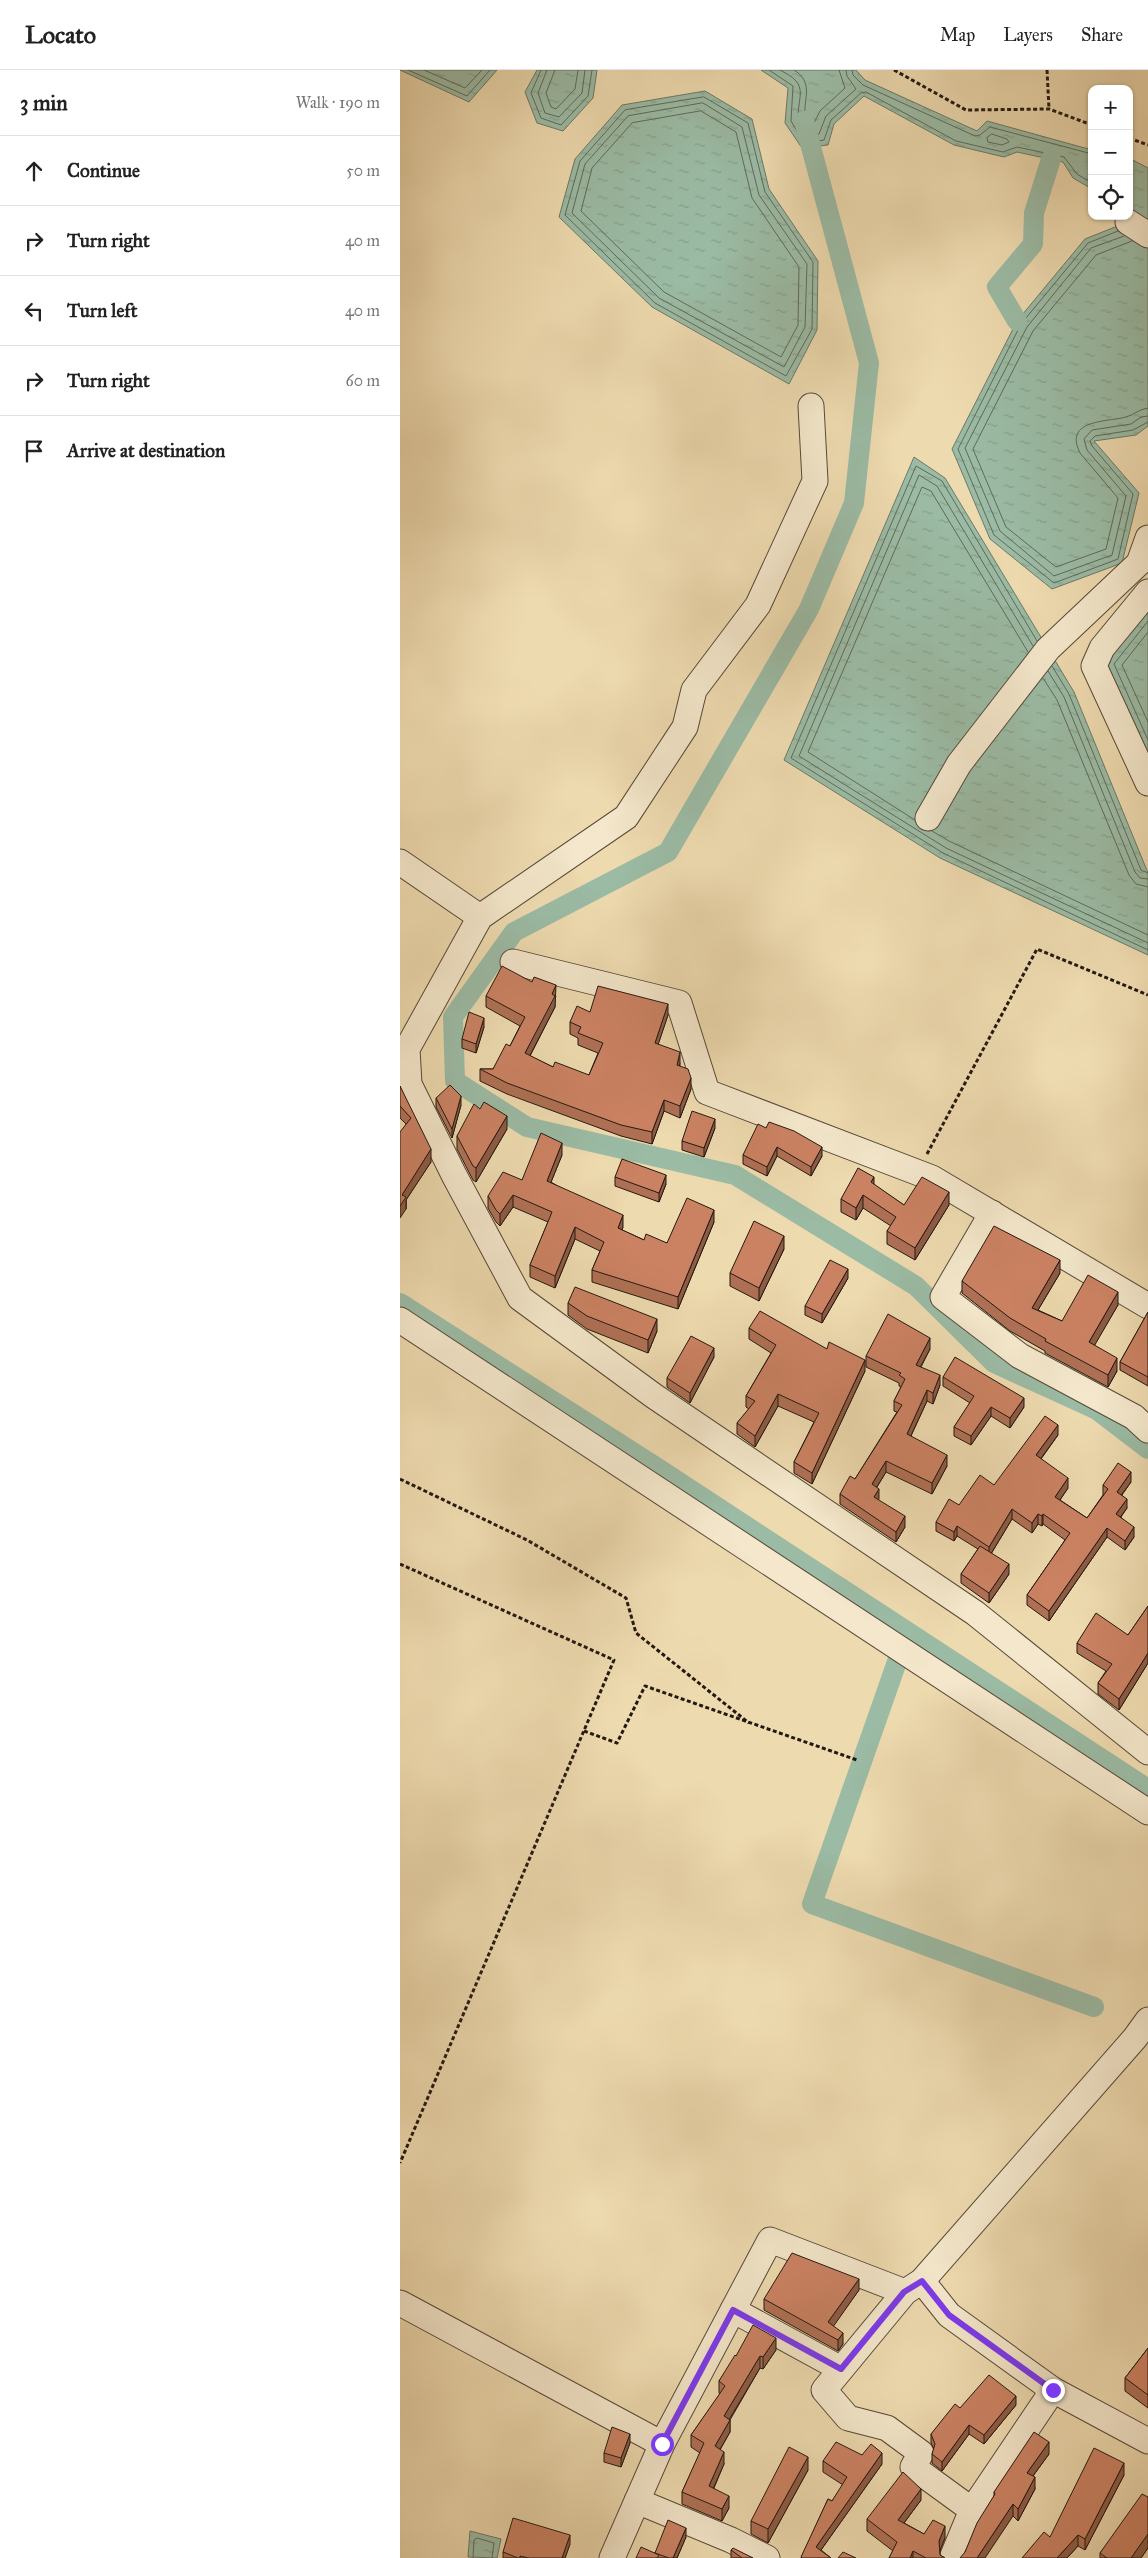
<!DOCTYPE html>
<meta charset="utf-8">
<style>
body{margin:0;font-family:"IM FELL Great Primer",serif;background:#f6f6f6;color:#222}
.controls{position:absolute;right:15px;top:15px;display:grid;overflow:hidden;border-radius:10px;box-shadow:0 1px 4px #0004}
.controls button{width:45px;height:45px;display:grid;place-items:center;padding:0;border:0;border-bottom:1px solid #e0e0e0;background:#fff;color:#222;font:25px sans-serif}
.stop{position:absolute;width:15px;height:15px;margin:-11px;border:4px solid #7c3aed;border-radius:50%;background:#fff}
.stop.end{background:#7c3aed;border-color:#fff;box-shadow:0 1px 5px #0008}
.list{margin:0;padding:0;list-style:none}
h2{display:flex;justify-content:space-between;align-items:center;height:65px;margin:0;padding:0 20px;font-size:21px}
h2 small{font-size:16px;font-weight:400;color:#767676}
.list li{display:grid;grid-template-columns:32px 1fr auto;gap:15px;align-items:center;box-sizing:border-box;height:70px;padding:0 20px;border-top:1px solid #e0e0e0}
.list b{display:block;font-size:19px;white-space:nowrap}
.list em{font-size:16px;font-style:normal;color:#767676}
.icon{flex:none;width:28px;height:28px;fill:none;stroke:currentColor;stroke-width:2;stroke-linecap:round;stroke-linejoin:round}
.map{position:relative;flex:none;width:748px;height:2488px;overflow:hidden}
header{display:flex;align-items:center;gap:30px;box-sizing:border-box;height:70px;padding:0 25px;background:#fff;border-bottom:1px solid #e0e0e0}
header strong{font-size:24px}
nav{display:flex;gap:28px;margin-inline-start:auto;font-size:18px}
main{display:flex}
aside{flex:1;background:#fff}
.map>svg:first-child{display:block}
.water{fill:url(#water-ripples);stroke:#6b7a69}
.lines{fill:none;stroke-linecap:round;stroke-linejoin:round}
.shore{stroke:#5f6a5a;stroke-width:1}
.canal{stroke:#9bbba5;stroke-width:20}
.minor-casing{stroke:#564938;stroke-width:27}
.path{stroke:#231910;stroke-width:3;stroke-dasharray:4 2.5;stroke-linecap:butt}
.minor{stroke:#f4e7cb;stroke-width:25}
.wall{fill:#af7055;stroke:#231910}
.shaded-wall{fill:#8e5b45;stroke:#231910}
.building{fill:#cb8263;stroke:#231910}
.route{stroke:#7c3aed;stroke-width:6}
</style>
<header>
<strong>Locato</strong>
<nav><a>Map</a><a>Layers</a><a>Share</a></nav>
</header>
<main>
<aside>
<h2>3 min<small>Walk · 190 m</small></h2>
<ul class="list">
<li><svg class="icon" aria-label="ahead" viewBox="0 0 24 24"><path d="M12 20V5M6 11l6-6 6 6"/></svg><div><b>Continue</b></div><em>50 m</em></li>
<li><svg class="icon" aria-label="right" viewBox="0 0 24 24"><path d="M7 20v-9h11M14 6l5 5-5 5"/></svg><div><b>Turn right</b></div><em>40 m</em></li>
<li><svg class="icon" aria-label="left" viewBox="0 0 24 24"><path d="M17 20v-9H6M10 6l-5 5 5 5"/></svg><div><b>Turn left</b></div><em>40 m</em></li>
<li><svg class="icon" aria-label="right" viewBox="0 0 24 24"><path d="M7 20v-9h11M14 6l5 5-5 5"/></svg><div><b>Turn right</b></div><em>60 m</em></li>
<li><svg class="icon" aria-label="arrive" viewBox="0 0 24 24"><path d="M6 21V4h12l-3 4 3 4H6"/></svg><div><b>Arrive at destination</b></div></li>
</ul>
</aside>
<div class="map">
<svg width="748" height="2488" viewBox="0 0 748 2488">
<defs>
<pattern id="water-ripples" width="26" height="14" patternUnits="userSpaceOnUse" patternTransform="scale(1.25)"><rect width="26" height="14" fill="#9bbba5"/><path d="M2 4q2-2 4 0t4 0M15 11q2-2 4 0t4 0" fill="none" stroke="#85a08d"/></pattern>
</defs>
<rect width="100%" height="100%" fill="#eedaaf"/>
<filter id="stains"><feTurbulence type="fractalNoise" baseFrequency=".004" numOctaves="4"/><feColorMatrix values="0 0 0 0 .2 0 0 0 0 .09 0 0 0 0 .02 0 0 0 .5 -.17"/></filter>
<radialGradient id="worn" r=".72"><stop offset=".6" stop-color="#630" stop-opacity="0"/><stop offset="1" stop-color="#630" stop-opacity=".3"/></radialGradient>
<g class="water">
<path d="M0 0H97L69 32Z"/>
<path d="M137 0H197L193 28 163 61 137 53 125 22Z"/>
<path d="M361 0H456L465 10 577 61 587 51 692 80V119L673 108 663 92 617 82 604 87 554 75 464 26 434 54 428 75 402 78 385 53 388 18Z"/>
<path d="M305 21 352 49 369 119 418 191 417 260 389 314 252 237 159 147 175 89 222 35Z"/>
<path d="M729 88 748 98V356L736 365 694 371 739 423 722 493 652 519 590 469 552 379 617 251 685 169 740 147 729 141Z"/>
<path d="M514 387 545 408 674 622 748 803V885L540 788 384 690Z"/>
<path d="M748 533V697L700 592Z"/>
<path d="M70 2461 101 2469 97 2488 68 2487Z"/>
</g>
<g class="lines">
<g class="shore">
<path d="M8 0 67 26 90 0"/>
<path d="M24 0 65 18 82 0"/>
<path d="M141 0 131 23 141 48 161 55 188 26 192 0"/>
<path d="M147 0 138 23 145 43 159 47 182 23 185 0"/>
<path d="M155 0 146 23 151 37 156 39 175 19 178 0"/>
<path d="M369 0 393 16 391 51 404 73 424 70 431 50 461 23 466 22 556 71 603 82 617 77 664 87 677 104 692 113"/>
<path d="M380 0C385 3 392 6 396 11 409 25 386 48 409 66L419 64 426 46 456 19 447 6 446 0"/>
<path d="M394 0C421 16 393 42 412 57L420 41 445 18 439 0"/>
<path d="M452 0 453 5 463 15 575 66 580 65 590 57 692 84"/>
<path d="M304 27 348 53 365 122 413 192 412 259 386 306 255 233 165 145 180 91 225 40Z"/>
<path d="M303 33 342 57 359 125 407 194 405 257 384 297 259 228 172 143 185 94 228 46Z"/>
<path d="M301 41 336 62 352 128 399 197 398 255 381 287 264 222 181 141 192 98 232 53Z"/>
<path d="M592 64 607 69 609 72 602 75 588 72 587 68Z"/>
<path d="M718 161 688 173 621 254 558 379 594 465 654 513 718 489 733 424 692 376 690 371 695 366 733 360 748 352"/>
<path d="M724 166 691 178 627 257 565 378 600 461 654 506 712 485 726 426 687 380 684 369 692 360 731 354 741 347 748 346"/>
<path d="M732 171 696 185 633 261 573 379 606 457 656 497 706 479 718 428 680 383C663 349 708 352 726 347 734 345 739 339 748 338"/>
<path d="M748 551 714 594 748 670"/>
<path d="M748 562 722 595 748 652"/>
<path d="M637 571 542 411 516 396 391 688 543 783 748 880"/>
<path d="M633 576 537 416 519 405 399 686 546 778 748 873"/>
<path d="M652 596 669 624 741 800 748 803"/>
<path d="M648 601 664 627 735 802 740 808 748 809"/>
<path d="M643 608 657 630 729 805 736 814 748 817"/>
<path d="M515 750 408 682 522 417 531 421 628 582"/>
<path d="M532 761 549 771 748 865"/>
<path d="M73 2488 74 2470 77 2468 94 2473 92 2488"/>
</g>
<g class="canal">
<path d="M404 51 469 293 454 433 409 539 268 782 114 862 53 947 55 1011 127 1057 335 1105 516 1216 594 1293 697 1340 748 1379"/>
<path d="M617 251 597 217 633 174 634 143 651 89"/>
<path d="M0 1233 256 1397 748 1719"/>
<path d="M506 1566 412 1834 694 1937"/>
</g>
<defs>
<g id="minor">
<path d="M728 152 748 165"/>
<path d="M411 336 415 411 358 535 294 620 285 657 226 747 80 847 7 979 9 1014 54 1105 120 1228 254 1326 575 1543 748 1682"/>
<path d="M748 522 702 578 694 596 748 713"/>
<path d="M528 748 559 694 648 579 739 493 748 468"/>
<path d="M0 792 80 847"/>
<path d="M113 892 279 933 307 1022 532 1108 748 1236"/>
<path d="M592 1143 543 1227 620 1286 734 1347 748 1360"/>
<path d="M0 1250 748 1742"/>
<path d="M748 1950 735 1968 522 2211 505 2222 424 2320 448 2348 487 2358 521 2383 513 2397 572 2440 653 2320 748 2371"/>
<path d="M522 2211 549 2245 653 2320"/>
<path d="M0 2233 262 2374"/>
<path d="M333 2240 441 2299"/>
<path d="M237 2431 331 2470 367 2488"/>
<path d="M212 2488 262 2374 370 2170 505 2222"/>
<path d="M552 2488 572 2440"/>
</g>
</defs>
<use href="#minor" class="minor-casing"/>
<g class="path">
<path d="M494 0 566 40 649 39 692 55"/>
<path d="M647 0 649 39"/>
<path d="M729 68 748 75"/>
<path d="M527 1084 637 879 748 925"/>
<path d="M0 1409 127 1470 226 1528 236 1563 349 1653"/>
<path d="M0 1494 214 1590 0 2093"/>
<path d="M184 1661 217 1673 245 1616 457 1690"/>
</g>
<use href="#minor" class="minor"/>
</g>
<g class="wall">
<path d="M132 912 156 926 155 929V937L130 986 153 997 189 1005 198 983 178 975V968L170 964V952L190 942 268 945 258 974 280 993V996L291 1019 280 1048 264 1041 252 1074 221 1066 107 1024 80 1011V999H93L110 976 120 956 86 937V926Z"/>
<path d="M84 957 76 983 62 978V969Z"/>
<path d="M0 1016 31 1092 6 1130V1139V1054L0 1048Z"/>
<path d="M36 1028 61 1035 52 1068 36 1037Z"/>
<path d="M80 1039 107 1059 76 1112 73 1110 57 1079V1066Z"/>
<path d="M315 1058 304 1087 282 1080V1071Z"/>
<path d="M366 1058 422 1086 411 1106 377 1086 367 1106 343 1094V1085Z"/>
<path d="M162 1085 151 1112 223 1157 222 1160 244 1170 267 1173 314 1152 278 1239 192 1212V1200L200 1181 175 1169 155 1218 130 1207V1195L148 1152 113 1137 100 1156 96 1152 88 1138V1126L122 1110Z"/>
<path d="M215 1107 266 1114 259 1132 215 1116Z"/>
<path d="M474 1115 504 1135H549L515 1190 487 1174V1161L491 1156 463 1138 456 1150 441 1142V1129Z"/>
<path d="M384 1179 359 1231 330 1216V1203Z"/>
<path d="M660 1203 638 1240 662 1251 718 1235 694 1275 717 1301 708 1317 645 1283V1281L610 1261 562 1223V1211Z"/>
<path d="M448 1208 422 1253 405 1245V1236Z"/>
<path d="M168 1233 257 1261 248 1283 187 1259 168 1245Z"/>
<path d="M748 1242V1316L720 1300V1292Z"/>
<path d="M349 1258 465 1301 412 1414 394 1403V1392L414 1352 378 1336 355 1377 337 1364V1353L349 1339 346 1337V1326L371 1283 349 1269Z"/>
<path d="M530 1279 521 1297 540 1315 533 1334 527 1331 511 1366 547 1396 532 1424 486 1402 477 1417 478 1430 505 1457 496 1472 440 1434V1424L455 1409 497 1342 494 1341V1331L501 1317 499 1316V1313L466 1297V1286Z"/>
<path d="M314 1287 290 1333 267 1317V1308Z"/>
<path d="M543 1307 624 1337 610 1358 591 1346 571 1375 554 1366V1357L570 1333 543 1316Z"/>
<path d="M658 1365 641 1389 668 1418 660 1430 687 1448 703 1425V1415L731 1412 722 1425 727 1438 721 1447 734 1467 725 1480 707 1467 649 1551 627 1535V1525L665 1470 643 1454 642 1456 638 1454 632 1463 612 1449 591 1484 609 1504 589 1533 561 1513V1504L578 1479 557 1466 554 1471 536 1461V1452L594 1415Z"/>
<path d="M748 1536V1593L719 1640 698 1624V1613L706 1601 677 1583V1573L728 1565Z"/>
<path d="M459 2220 433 2256 443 2274 438 2281 364 2240V2229Z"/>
<path d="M748 2278V2338L725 2321V2308Z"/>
<path d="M376 2280 363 2299 360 2298 330 2350V2362L320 2380 324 2394 314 2418 329 2438 322 2451 282 2434V2422L300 2383 291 2377V2365L320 2324 319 2323V2311L336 2286Z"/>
<path d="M616 2335 584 2374 569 2364 542 2401 532 2393V2384L534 2379 531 2373V2364L560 2338Z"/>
<path d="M230 2373 221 2397 204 2392V2383Z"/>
<path d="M649 2384 633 2406 635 2419 618 2451 613 2446 565 2482 594 2427V2422Z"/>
<path d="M462 2385 482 2394 421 2480 431 2488H401L428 2429 432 2431 443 2415 423 2402V2391Z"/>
<path d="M408 2400 368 2473 351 2464V2451Z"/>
<path d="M724 2405 685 2480 678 2476 667 2488H622L650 2467Z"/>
<path d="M748 2427V2478L741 2488H700V2483Z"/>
<path d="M521 2430 504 2453 524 2464 545 2468 540 2480V2485L545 2488H489L493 2481 467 2461V2449Z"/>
<path d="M286 2467 277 2488H236L255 2483Z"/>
<path d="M170 2474 165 2488H103V2482Z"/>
<path d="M331 2480 353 2488H331Z"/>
</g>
<g class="shaded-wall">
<path d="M156 915 155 937 125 995V983Z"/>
<path d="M268 934V945L255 984V973Z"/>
<path d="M84 948V957L76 983V974Z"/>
<path d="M280 982V993L277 1006V995Z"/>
<path d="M291 1008V1019L280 1048V1036Z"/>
<path d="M61 1026V1035L52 1068V1059Z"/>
<path d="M264 1030V1041L252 1074V1062Z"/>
<path d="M107 1046V1059L76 1112V1098Z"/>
<path d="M315 1049V1058L304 1087V1078Z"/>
<path d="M162 1073V1085L147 1122V1111Z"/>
<path d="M377 1077V1086L367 1106V1097Z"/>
<path d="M422 1077V1086L411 1106V1097Z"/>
<path d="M31 1079V1092L6 1130V1139L0 1148V1136L2 1125Z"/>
<path d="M266 1105V1114L259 1132V1123Z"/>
<path d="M474 1107V1119L471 1112Z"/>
<path d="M549 1122V1135L515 1190V1178Z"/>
<path d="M113 1125V1137L100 1156V1144Z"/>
<path d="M463 1125V1138L456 1150V1138Z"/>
<path d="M314 1140V1152L278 1239V1227Z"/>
<path d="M223 1145V1157L218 1170V1158Z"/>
<path d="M175 1157V1169L155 1218V1206Z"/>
<path d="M384 1166V1179L359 1231V1218Z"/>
<path d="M660 1190V1203L632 1250V1238Z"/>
<path d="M448 1199V1208L422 1253V1244Z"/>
<path d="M718 1222V1235L689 1285V1272Z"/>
<path d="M257 1249V1261L248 1283V1270Z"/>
<path d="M530 1268V1279L516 1305V1295Z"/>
<path d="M314 1278V1287L290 1333V1323Z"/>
<path d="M717 1288V1301L708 1317V1305Z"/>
<path d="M465 1290V1301L412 1414V1403Z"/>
<path d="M540 1305V1315L533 1334V1323Z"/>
<path d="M527 1320V1331L507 1374V1364Z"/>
<path d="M378 1324V1336L355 1377V1366Z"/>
<path d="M624 1328V1337L610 1358V1348Z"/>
<path d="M591 1337V1346L571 1375V1366Z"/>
<path d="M658 1355V1365L636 1395V1385Z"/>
<path d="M547 1385V1396L532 1424V1413Z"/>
<path d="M486 1391V1402L472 1425V1414Z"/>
<path d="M731 1402V1412L717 1431V1422Z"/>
<path d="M668 1408V1418L655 1437V1427Z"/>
<path d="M479 1419V1429L474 1438V1427Z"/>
<path d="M727 1429V1438L716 1453V1444Z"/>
<path d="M612 1439V1449L589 1487V1477Z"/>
<path d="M638 1444V1454L632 1463V1453Z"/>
<path d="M643 1444V1454L642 1456V1446Z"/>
<path d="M505 1446V1457L496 1472V1462Z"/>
<path d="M557 1456V1466L554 1471V1462Z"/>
<path d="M734 1457V1467L725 1480V1471Z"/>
<path d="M707 1458V1467L649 1551V1541Z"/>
<path d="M609 1494V1504L589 1533V1523Z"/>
<path d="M748 1583V1593L719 1640V1629Z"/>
<path d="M459 2209V2220L428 2264V2252Z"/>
<path d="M443 2263V2274L438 2281V2270Z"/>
<path d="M376 2268V2280L363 2299V2287Z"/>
<path d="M360 2286V2298L324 2358V2346Z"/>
<path d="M616 2326V2335L584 2374V2365Z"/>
<path d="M330 2350V2362L315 2388V2376Z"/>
<path d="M569 2355V2364L542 2401V2392Z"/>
<path d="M230 2364V2373L221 2397V2388Z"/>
<path d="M649 2372V2384L627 2414V2403Z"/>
<path d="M324 2382V2394L309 2428V2416Z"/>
<path d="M482 2383V2394L416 2487V2477Z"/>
<path d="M408 2387V2400L368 2473V2459Z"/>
<path d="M724 2393V2405L685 2480V2469Z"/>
<path d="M635 2407V2419L618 2451V2439Z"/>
<path d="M521 2419V2430L498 2461V2450Z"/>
<path d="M329 2426V2438L322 2451V2439Z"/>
<path d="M613 2434V2446L585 2488H577Z"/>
<path d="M545 2456V2468L539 2483V2471Z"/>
<path d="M286 2458V2467L277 2488H273Z"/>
<path d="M748 2464V2478L741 2488H731Z"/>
<path d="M170 2465V2474L165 2488H162Z"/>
<path d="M678 2465V2476L667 2488H657Z"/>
<path d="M513 2481V2488H510Z"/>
</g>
<g class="building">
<path d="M102 896 132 912 134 907 156 915 152 924 155 926 125 983 153 997 155 992 189 1005 203 973 178 963 181 957 170 952 177 936 190 942 198 916 268 934 255 973 280 982 277 995 288 999 291 1008 280 1036 264 1030 252 1062 221 1055 107 1013 80 999H93L106 974 110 976 125 947 86 926Z"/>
<path d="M69 942 84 948 76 974 62 969Z"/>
<path d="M50 1015 61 1026 52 1059 36 1028Z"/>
<path d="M0 1016 31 1079 2 1125 6 1127 0 1136V1062L11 1048 0 1036Z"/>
<path d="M84 1032 107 1046 76 1098 73 1096 57 1066 74 1034 80 1039Z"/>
<path d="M292 1041 315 1049 304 1078 282 1071Z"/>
<path d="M369 1052 394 1061 422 1077 411 1097 377 1077 367 1097 343 1085 358 1054 366 1058Z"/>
<path d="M141 1063 162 1073 147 1111 223 1145 218 1158 244 1170 246 1164 267 1173 287 1128 314 1140 278 1227 192 1200 204 1172 175 1157 155 1206 130 1195 152 1142 113 1125 100 1144 96 1140 88 1126 103 1102 122 1110Z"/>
<path d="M222 1089 266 1105 259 1123 215 1107Z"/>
<path d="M458 1098 474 1107 471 1112 504 1135 522 1107 549 1122 515 1178 487 1161 496 1147 463 1125 456 1138 441 1129Z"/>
<path d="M354 1151 384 1166 359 1218 330 1203Z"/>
<path d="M594 1156 660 1190 632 1238 662 1251 688 1205 718 1222 689 1272 717 1288 708 1305 645 1271 646 1269 610 1248 562 1211Z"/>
<path d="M430 1190 448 1199 422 1244 405 1236Z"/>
<path d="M175 1217 257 1249 248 1270 187 1246 168 1233Z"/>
<path d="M360 1241 427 1279 429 1272 465 1290 412 1403 394 1392 419 1343 378 1324 355 1366 337 1353 355 1331 346 1326 376 1275 349 1258Z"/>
<path d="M748 1242V1307L720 1292Z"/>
<path d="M488 1244 530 1268 516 1295 540 1305 533 1323 527 1320 507 1364 547 1385 532 1413 486 1391 472 1414 479 1419 474 1427 505 1446 496 1462 440 1424 450 1406 455 1409 502 1335 494 1331 505 1309 499 1305 501 1303 466 1286Z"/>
<path d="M291 1266 314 1278 290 1323 267 1308Z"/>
<path d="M555 1287 624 1328 610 1348 591 1337 571 1366 554 1357 574 1326 543 1307Z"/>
<path d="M645 1346 658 1355 636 1385 668 1408 655 1427 687 1448 708 1419 703 1415 718 1393 731 1402 717 1422 727 1429 716 1444 734 1457 725 1471 707 1458 649 1541 627 1525 670 1463 643 1444 642 1446 638 1444 632 1453 612 1439 589 1477 557 1456 554 1462 536 1452 549 1429 559 1435 580 1405 594 1415Z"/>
<path d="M580 1476 609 1494 589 1523 561 1504Z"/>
<path d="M748 1536V1583L719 1629 698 1613 712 1594 677 1573 696 1543 728 1565Z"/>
<path d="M392 2183 459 2209 428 2252 443 2263 438 2270 364 2229Z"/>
<path d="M353 2255 376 2268 363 2287 360 2286 324 2346 330 2350 315 2376 324 2382 309 2416 329 2426 322 2439 282 2422 304 2373 291 2365 325 2316 319 2311 335 2285 336 2286Z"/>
<path d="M748 2278V2325L725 2308Z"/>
<path d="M589 2305 616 2326 584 2365 569 2355 542 2392 532 2384 535 2374 531 2364 555 2334 560 2338Z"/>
<path d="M212 2357 230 2364 221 2388 204 2383Z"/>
<path d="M634 2362 649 2372 627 2403 635 2407 618 2439 613 2434 577 2488H560L565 2482 577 2453 595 2424 594 2422Z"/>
<path d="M436 2372 462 2385 471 2374 482 2383 416 2477 431 2488H402L401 2487 428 2429 432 2431 447 2407 423 2391Z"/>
<path d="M389 2377 408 2387 368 2459 351 2451Z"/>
<path d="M694 2378 724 2393 685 2469 678 2465 657 2488H622L644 2462 650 2467Z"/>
<path d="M503 2402 521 2419 498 2450 524 2464 533 2450 545 2456 539 2471 540 2485 545 2488H526L513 2481 510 2488H489L497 2472 467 2449Z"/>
<path d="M742 2424 748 2427V2464L731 2488H707L700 2483Z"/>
<path d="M113 2448 170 2465 162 2488H129L120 2486V2488H118L103 2482Z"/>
<path d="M268 2450 286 2458 273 2488H269L255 2483Z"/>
<path d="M241 2477 259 2485 257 2488H236Z"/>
<path d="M333 2478 353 2488H342L331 2480Z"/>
<path d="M443 2482 456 2488H438Z"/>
</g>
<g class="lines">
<path class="route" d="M262 2374 333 2240 441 2299 504 2222 522 2211 549 2245 653 2320"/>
</g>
<rect width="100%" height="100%" filter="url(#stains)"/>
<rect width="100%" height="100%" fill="url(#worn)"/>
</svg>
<div class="controls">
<button>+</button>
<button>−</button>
<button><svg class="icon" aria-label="locate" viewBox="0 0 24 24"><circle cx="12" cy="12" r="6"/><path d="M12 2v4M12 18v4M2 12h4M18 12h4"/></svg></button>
</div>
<div class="stop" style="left:262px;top:2374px"></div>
<div class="stop end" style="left:653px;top:2320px"></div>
</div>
</main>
